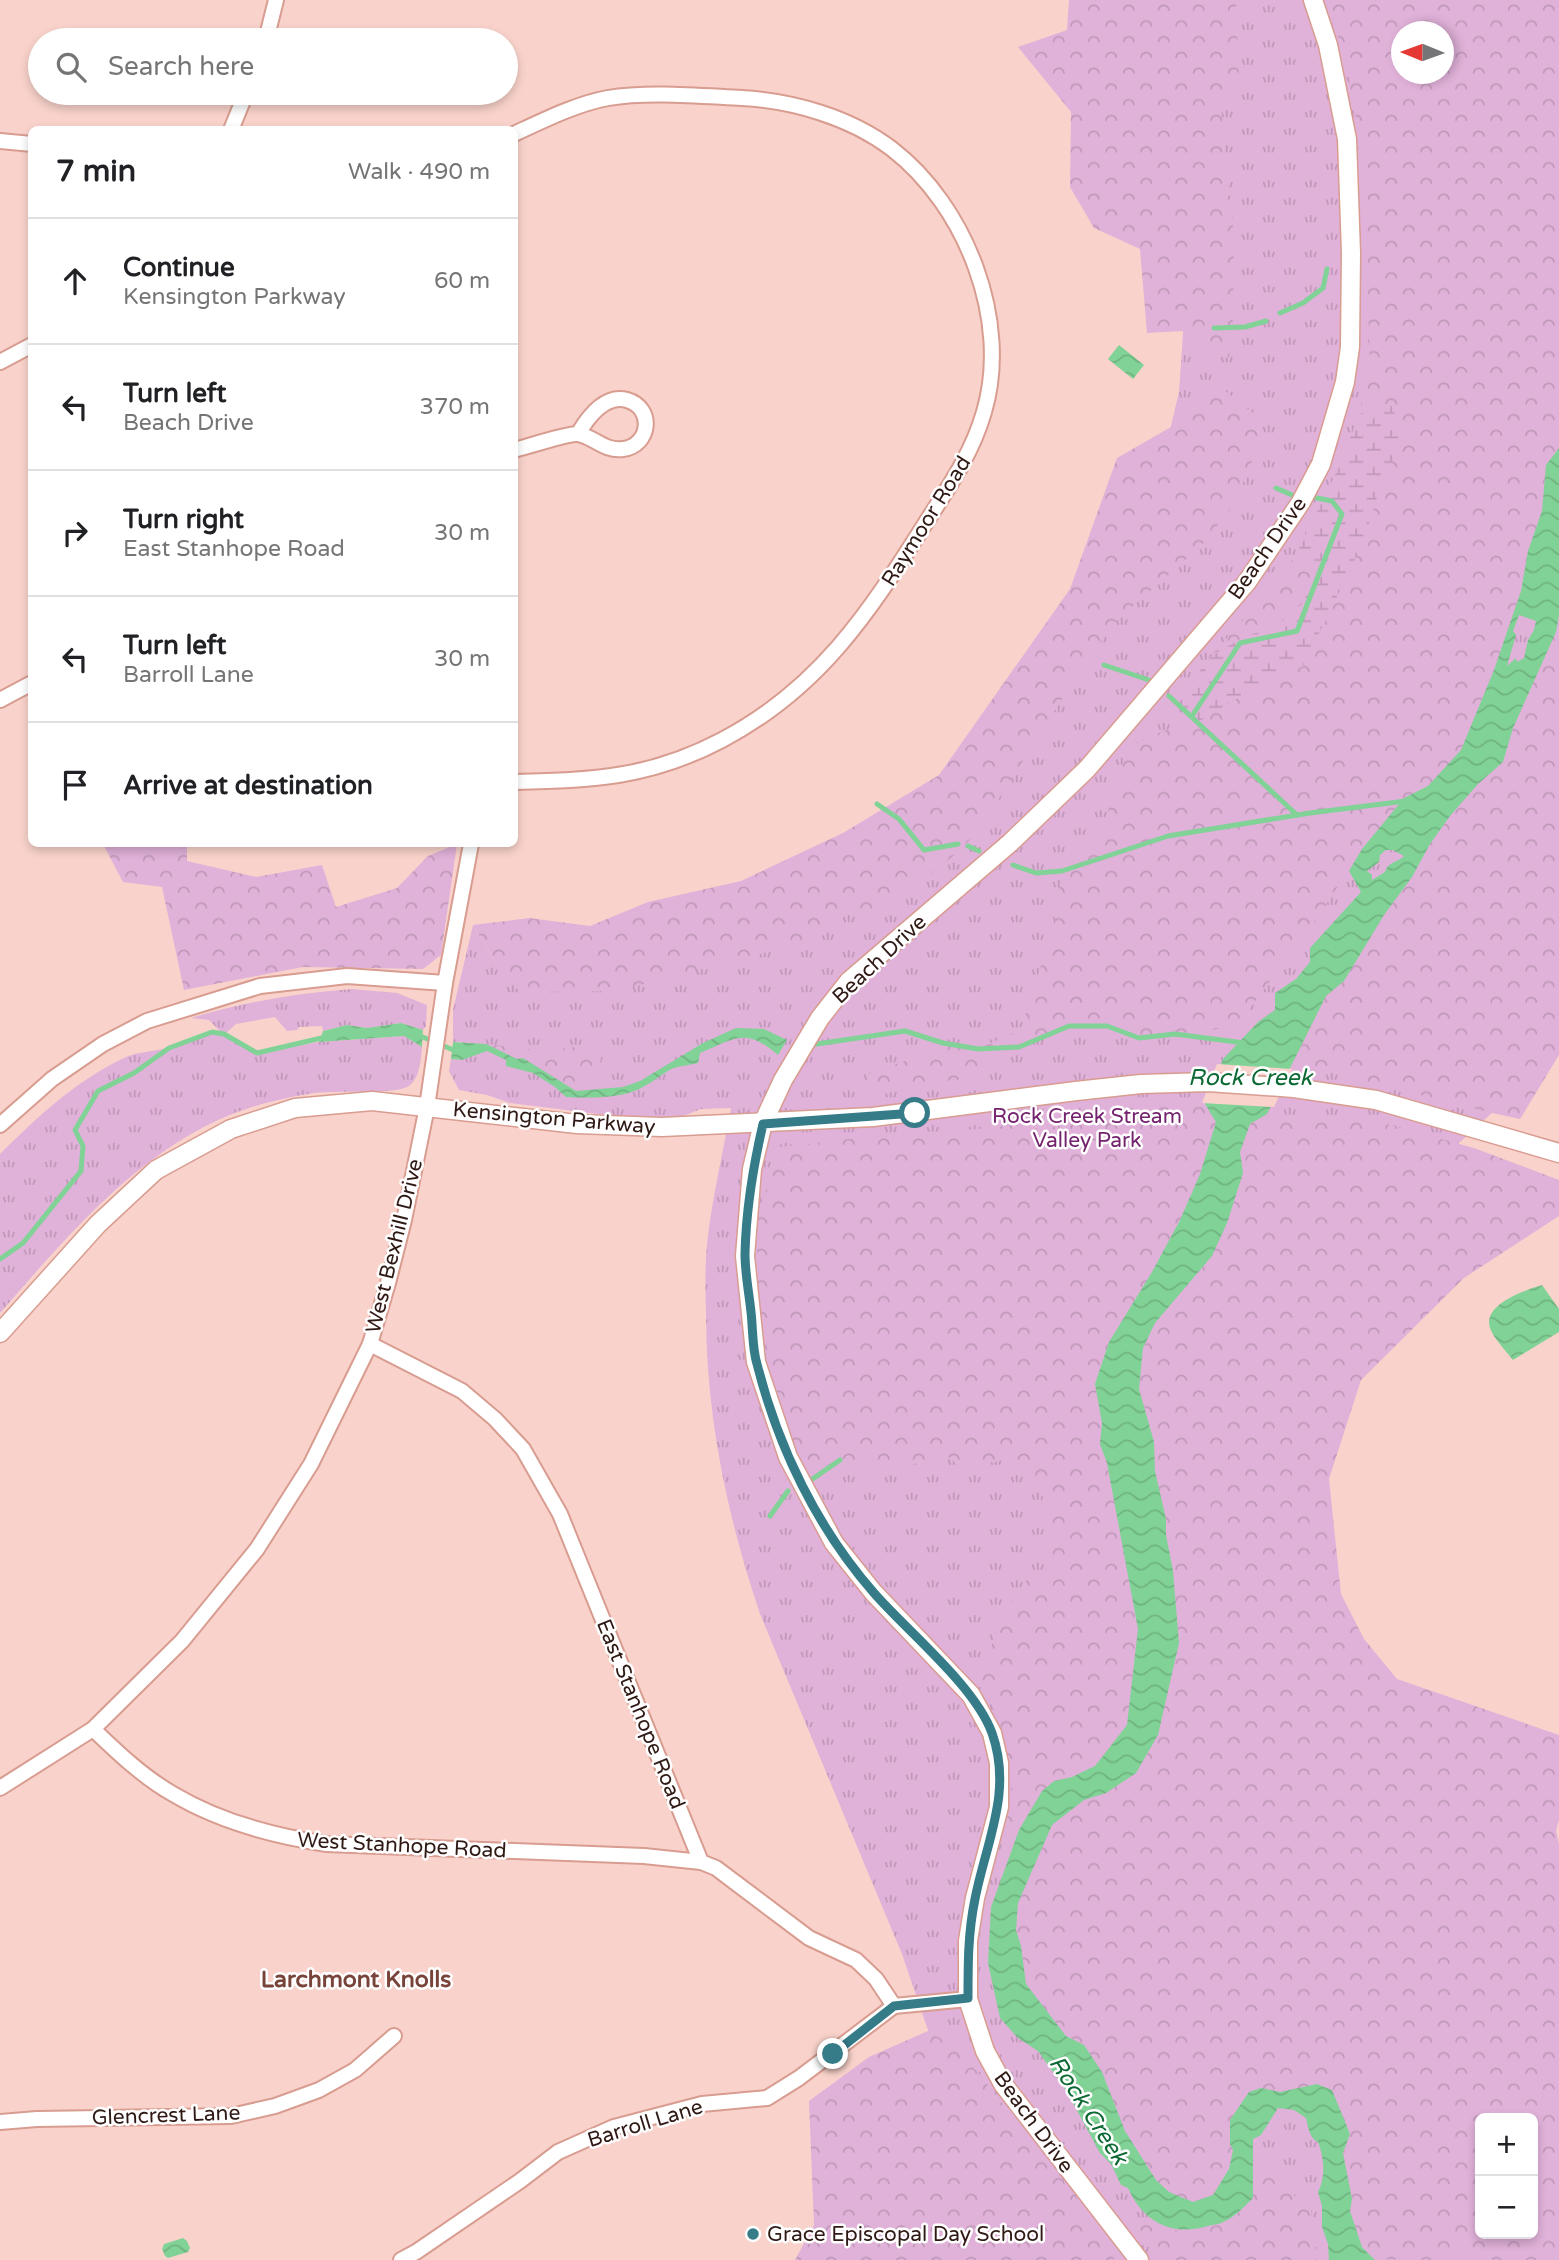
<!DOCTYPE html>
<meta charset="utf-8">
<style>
body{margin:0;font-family:"Varela Round",sans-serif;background:#f6f6f6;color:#202124}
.controls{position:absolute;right:21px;bottom:21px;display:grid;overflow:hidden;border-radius:10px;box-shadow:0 4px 10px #0003}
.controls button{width:63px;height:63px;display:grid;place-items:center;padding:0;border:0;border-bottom:2px solid #e0e0e0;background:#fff;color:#202124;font:35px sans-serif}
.compass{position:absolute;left:1391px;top:21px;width:63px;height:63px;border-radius:50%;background:#fff;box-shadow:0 4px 10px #0003;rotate:271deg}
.stop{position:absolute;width:21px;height:21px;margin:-16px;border:5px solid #357b88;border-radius:50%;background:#fff}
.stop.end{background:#357b88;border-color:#fff;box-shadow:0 2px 7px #0008}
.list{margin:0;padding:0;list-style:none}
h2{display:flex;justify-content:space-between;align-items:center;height:91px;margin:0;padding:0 28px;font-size:30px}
h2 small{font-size:23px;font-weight:400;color:#757577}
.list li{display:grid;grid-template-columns:46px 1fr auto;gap:21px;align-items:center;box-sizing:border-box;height:126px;padding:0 28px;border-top:2px solid #e0e0e0}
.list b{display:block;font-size:26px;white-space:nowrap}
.list p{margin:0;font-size:23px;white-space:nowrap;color:#757577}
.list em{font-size:23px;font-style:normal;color:#757577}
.icon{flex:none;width:38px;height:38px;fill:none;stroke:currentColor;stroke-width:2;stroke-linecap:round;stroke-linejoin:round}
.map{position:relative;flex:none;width:1559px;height:2260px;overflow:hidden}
.search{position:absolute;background:#fff;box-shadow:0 4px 10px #0003;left:28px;top:28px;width:490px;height:77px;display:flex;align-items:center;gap:18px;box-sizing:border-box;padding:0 24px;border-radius:38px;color:#757577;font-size:26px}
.panel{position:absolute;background:#fff;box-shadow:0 4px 10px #0003;left:28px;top:126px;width:490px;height:721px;border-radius:10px}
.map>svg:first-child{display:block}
.grass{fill:url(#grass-tufts);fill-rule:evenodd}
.forest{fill:url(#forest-crowns);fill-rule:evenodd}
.wetland{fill:url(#wetland-marsh)}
.water{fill:url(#water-waves);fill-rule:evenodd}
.pier{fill:#f9d3cb}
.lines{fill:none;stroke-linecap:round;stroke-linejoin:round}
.stream{stroke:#81d297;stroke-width:5}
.minor-casing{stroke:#d89c90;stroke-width:18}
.tertiary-casing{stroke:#d89c90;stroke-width:21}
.minor{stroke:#fff;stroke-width:14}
.tertiary{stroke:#fff;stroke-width:18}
.route{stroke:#357b88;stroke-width:9}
.poi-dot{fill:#357b88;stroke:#fefefe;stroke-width:2.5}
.labels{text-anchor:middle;stroke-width:5;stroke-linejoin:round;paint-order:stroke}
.street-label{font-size:21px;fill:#2f1915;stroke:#fefefe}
.park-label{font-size:21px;fill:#74226d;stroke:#fefefe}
.poi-label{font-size:21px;fill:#2f1915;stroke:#fefefe;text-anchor:start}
.water-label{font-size:23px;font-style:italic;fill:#0c6934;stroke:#fefefe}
.neighbourhood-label{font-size:23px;font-weight:bold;fill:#78443a;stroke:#fefefe}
</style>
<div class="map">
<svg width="1559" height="2260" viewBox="0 0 1559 2260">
<defs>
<pattern id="grass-tufts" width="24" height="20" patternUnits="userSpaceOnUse" patternTransform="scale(1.75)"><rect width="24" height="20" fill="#e0b1d9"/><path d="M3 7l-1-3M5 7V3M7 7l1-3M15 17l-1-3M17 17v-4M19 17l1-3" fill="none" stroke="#c098b9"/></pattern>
<pattern id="forest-crowns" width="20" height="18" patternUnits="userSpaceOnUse" patternTransform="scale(1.75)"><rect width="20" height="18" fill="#e0b1d9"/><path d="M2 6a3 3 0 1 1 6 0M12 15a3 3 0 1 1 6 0" fill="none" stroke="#c098b9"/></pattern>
<pattern id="wetland-marsh" width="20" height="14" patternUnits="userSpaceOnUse" patternTransform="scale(1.75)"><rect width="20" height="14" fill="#e0b1d9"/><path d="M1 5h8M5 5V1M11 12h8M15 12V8" fill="none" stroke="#c098b9"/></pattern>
<pattern id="water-waves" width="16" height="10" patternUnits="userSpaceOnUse" patternTransform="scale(1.75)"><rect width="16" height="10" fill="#81d297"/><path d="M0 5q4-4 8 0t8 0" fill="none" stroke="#70b481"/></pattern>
</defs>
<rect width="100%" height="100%" fill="#f9d3cb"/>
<g class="grass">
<path d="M1093 0H1559V1052L1449 1152 1304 1457 1338 1669 1510 1775 1559 2260H1037L931 2039 902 1954 760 1614C727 1516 706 1416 706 1313 705 1290 705 1267 707 1244 712 1198 723 1153 731 1108L701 1109 676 1119 646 1120 510 1103 487 1095 459 1090 449 1071 451 1059 462 1060V1042H453V1010L473 925 496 963 795 897 981 741 1170 430 1179 392 1183 334 1175 146ZM1402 32H1444V74H1402ZM1480 2118H1533V2234H1480Z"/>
<path d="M352 989 397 993 427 1005 426 1026 423 1030 401 1023 367 1028 347 1025 323 1031 322 1026 299 1027 297 1030 287 1031 275 1017 236 1024 224 1035 257 1053 319 1042 404 1036 422 1047C421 1059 420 1078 409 1086 396 1095 334 1090 314 1093 294 1096 271 1101 252 1107 148 1139 69 1234 0 1313V1154C36 1118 77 1080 124 1058 138 1051 156 1052 171 1047 188 1042 205 1031 223 1034L209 1020 191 1018C244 1002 297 993 352 989Z"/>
</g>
<g class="forest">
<path d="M1069 0H1236L1239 83 1221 106 1234 235 1233 319 1229 358 1202 351 1183 331 1147 333 1140 249 1094 228 1070 187 1071 112 1018 47 1067 30Z"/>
<path d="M1324 0H1559V448L1546 465 1542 511 1528 551 1521 591 1472 728 1461 750 1428 786 1404 798 1362 849 1318 917 1236 1027 1139 1038 1107 1026H1069L1019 1047 990 1072 883 1094 865 1075 908 1060 943 1043 978 1049 1021 1029 1054 923 1062 871 1103 826 1128 747 1177 725 1198 722 1232 701 1303 666 1363 543 1382 481 1404 440 1391 403 1359 414 1370 364 1363 153 1344 53ZM1402 32H1444V74H1402Z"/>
<path d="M1214 382 1254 414 1262 437 1234 505 1201 546 1116 621 1086 661 979 830 958 852 878 916 860 908 848 909C837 926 829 935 810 941L617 991 521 992 504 976 473 925 529 918 590 926 648 902 741 881 843 833 939 775 1070 589 1117 458 1185 419Z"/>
<path d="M1300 546 1315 573 1303 603 1273 629 1247 635 1210 657 1283 575Z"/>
<path d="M1559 615V1055L1520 1119C1443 1103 1368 1079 1291 1064L1326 996 1344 981 1384 915 1412 877 1430 844 1450 816 1478 784 1503 762 1513 728 1556 632Z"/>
<path d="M103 844H187V861L256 877 322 865 336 907 397 888 428 856 457 844 441 955 423 969 303 967 184 990 162 887 123 882Z"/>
<path d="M486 1044 542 1051 584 1046 602 1054 594 1090 576 1091 523 1058 517 1059Z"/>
<path d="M1205 1104 1216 1122 1200 1174 1180 1220 1152 1272 1109 1342 1095 1384 1102 1423 1100 1444 1107 1463 1138 1629 1127 1726 1095 1766 1072 1777 1054 1781 1019 1830 1013 1846 1003 1840 1012 1784 1000 1723 981 1679 1001 1615 1030 1576 1053 1567 1050 1550 1051 1506 1010 1459 961 1468 949 1457 879 1471 844 1459 803 1473 782 1424 766 1367 756 1301 758 1215 780 1147 911 1132 960 1131 1011 1125 1051 1130 1136 1107Z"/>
<path d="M1267 1114 1364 1118 1474 1148 1559 1180V1216L1464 1278 1361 1380 1329 1479 1341 1594 1364 1639 1397 1679 1559 1735V1820L1556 1831 1559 1844V2260H1494L1467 2251 1443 2260 1372 2259 1362 2247 1350 2211 1352 2199 1343 2153 1346 2140 1332 2090 1317 2084 1280 2092 1261 2088 1230 2144 1233 2150 1229 2169 1213 2195 1193 2202 1169 2192 1156 2180 1125 2131 1102 2073 1084 2045 1066 2036 1026 1984 1021 1946 1016 1930 1018 1903 1052 1825 1084 1800 1106 1793 1158 1735 1179 1643 1173 1571 1166 1535V1519L1155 1471 1154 1442 1139 1389 1143 1348 1155 1323 1212 1256 1227 1223 1243 1173 1240 1152 1250 1124ZM1480 2118H1533V2234H1480Z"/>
<path d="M928 2031 953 2046 979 2074 1072 2192 1115 2260H795L814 2225 809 2101 869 2057Z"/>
<path d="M1280 2168 1290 2176 1293 2195 1310 2201 1317 2260H1173L1134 2224 1156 2222 1176 2230 1190 2232 1221 2224 1253 2198 1254 2176Z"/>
</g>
<path class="wetland" d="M1391 403 1404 440 1382 481 1363 543 1303 666 1232 701 1198 722 1176 702 1210 657 1247 635 1273 629 1303 603 1315 573 1299 548 1340 465 1359 414Z"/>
<g class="water">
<path d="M1119 345 1144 365 1133 379 1108 359Z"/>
<path d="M1559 448V615L1556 632 1513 728 1503 762 1478 784 1450 816 1430 844 1412 877 1384 915 1344 981 1326 996 1267 1114 1250 1124 1240 1152 1243 1173 1227 1223 1212 1256 1155 1323 1143 1348 1139 1389 1154 1442 1155 1471 1166 1519V1535L1173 1571 1179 1643 1158 1735 1136 1773 1106 1793 1084 1800 1052 1825 1018 1903 1016 1930 1021 1946 1026 1984 1066 2036 1084 2045 1102 2072 1125 2131 1156 2180 1169 2192 1193 2202 1213 2195 1229 2169 1233 2150 1230 2144V2120L1249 2092 1261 2088 1280 2092 1317 2084 1332 2090 1350 2134 1343 2153 1352 2199 1350 2211 1362 2247 1375 2260H1329L1328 2244 1322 2227V2206L1318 2192C1326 2177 1324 2157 1318 2142 1309 2138 1308 2126 1306 2118L1294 2110 1278 2108 1261 2135 1253 2139V2198C1244 2207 1235 2217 1223 2222 1219 2225 1213 2224 1208 2226 1172 2237 1143 2222 1128 2188L1121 2185 1111 2164 1100 2153 1067 2092 1038 2051 1018 2038 1000 2018 988 1963 991 1907 1019 1830 1042 1791 1054 1781 1072 1777 1095 1766 1127 1725 1138 1629 1107 1463 1100 1444 1102 1423 1095 1384 1109 1342 1152 1272 1180 1220 1200 1174 1216 1122 1205 1104 1223 1059 1258 1022 1275 1010V993L1296 979 1310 962V948L1361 892 1349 871 1362 849 1404 798 1428 786 1461 750 1494 670 1521 591 1528 551 1542 511 1546 465ZM1519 615 1536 621 1534 630 1528 640 1524 658 1517 662 1516 658 1507 666 1516 635 1513 631ZM1386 850H1393L1404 856C1397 863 1389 861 1385 872L1372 880V875L1367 871 1379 862 1380 855Z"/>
<path d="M401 1023 423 1030 422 1047 404 1036 319 1042 323 1031 347 1025 367 1028Z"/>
<path d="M736 1028 764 1029 787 1040 778 1055C745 1027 736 1038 700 1053L698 1063C690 1065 679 1066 671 1069 662 1074 653 1082 643 1087 622 1099 590 1098 566 1097L555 1087 533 1073 506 1066V1060L487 1051 462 1060 451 1059 453 1042 486 1044 517 1059 523 1058 576 1091 623 1087 640 1081 703 1043Z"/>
<path d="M1542 1285 1559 1309V1332L1513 1360C1506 1351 1494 1339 1490 1328 1482 1304 1526 1290 1542 1285Z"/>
<path d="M183 2238 187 2241 190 2248 188 2252 168 2258 165 2256 162 2249 164 2244Z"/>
</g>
<path class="pier" d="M1217 1064 1292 1069 1274 1107 1202 1103Z"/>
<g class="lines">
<g class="stream">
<path d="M1280 313 1303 303 1323 288 1327 269"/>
<path d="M1214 328 1245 327 1266 321"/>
<path d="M1276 488 1292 495"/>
<path d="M1104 665 1149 680"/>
<path d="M1169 696 1297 815"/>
<path d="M1192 716 1240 643 1297 631 1342 514 1332 501 1317 498"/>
<path d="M877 804 899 819 924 850 958 844"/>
<path d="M968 846 979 851"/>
<path d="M1013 865 1036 873 1062 871 1168 836 1310 813 1406 801"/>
<path d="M418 1035 458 1052"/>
<path d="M810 1045 905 1031 943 1043 978 1049 1019 1047 1069 1026H1107L1139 1038 1175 1034 1244 1043"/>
<path d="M0 1259 23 1243 81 1171 83 1146 75 1130 98 1091 134 1073 169 1048 212 1032 224 1034 257 1053 326 1037"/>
<path d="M811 1480 840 1460"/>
<path d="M770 1516 788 1491"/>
</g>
<defs>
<g id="minor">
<path d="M266 40 276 0"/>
<path d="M231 130 246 93"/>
<path d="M514 134C544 120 576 104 608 98 648 91 701 96 742 98 793 101 850 117 892 149 966 206 1011 321 984 412 972 454 948 488 925 524 868 614 819 689 722 740 650 778 594 780 514 782"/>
<path d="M0 141 32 144"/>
<path d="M0 362 32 345"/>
<path d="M514 450C526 447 569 433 577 434 592 435 604 452 623 449 650 446 655 408 627 400 605 394 588 417 578 434"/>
<path d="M0 700 32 683"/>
<path d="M0 1125 52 1079 103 1044 147 1021 260 986 347 976 445 983"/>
<path d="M370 1344 462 1391 495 1419 523 1449 560 1514 701 1862 716 1868 809 1938 856 1960 876 1979 894 2006 968 1999"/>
<path d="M93 1729C117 1752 143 1777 173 1794 220 1822 273 1836 327 1844L644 1856 701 1862"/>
<path d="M0 1788 93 1729 182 1641 257 1549 311 1464 370 1344 388 1283 404 1220 427 1107 445 983 471 844"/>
<path d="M0 2122 37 2119 231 2116 275 2106 319 2090 355 2070 394 2036"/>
<path d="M401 2260 416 2252 520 2181 558 2152 614 2127 702 2104 767 2098 799 2078 894 2006"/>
</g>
<g id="tertiary">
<path d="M0 1333 98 1224 156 1170 231 1129 295 1108 372 1101 577 1124 662 1127 873 1117 1076 1091 1141 1084 1208 1082 1294 1088 1376 1100 1559 1153"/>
<path d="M1139 2260 1003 2084 985 2051 968 1999V1941L975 1898 999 1807V1763L992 1733 971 1695 873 1592 834 1543 788 1457 756 1362 745 1256 752 1169 763 1123 783 1080 820 1018 849 981 1010 843 1087 769 1247 582 1301 502 1321 464 1345 382 1350 347 1351 253 1347 139 1328 45 1313 0"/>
</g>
</defs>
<use href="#minor" class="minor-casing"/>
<use href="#tertiary" class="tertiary-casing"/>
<use href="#minor" class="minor"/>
<use href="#tertiary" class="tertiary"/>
</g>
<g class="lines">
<path class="route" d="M833 2054 894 2006 968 1998C968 1965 968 1932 975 1899 986 1842 1013 1792 992 1733 975 1686 908 1632 874 1593 817 1528 778 1447 757 1364 752 1348 753 1329 751 1312 749 1293 745 1273 745 1254 746 1209 753 1167 763 1124L915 1113"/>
</g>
<circle class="poi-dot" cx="753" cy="2234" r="7"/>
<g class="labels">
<g class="street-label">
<text transform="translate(926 521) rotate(-58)" y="7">Raymoor Road</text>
<text transform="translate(1267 548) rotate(-55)" y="7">Beach Drive</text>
<text transform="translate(879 959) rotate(-43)" y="7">Beach Drive</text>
<text transform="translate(554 1118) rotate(5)" y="7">Kensington Parkway</text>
<text transform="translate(394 1246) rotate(-76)" y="7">West Bexhill Drive</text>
<text transform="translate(641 1714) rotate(68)" y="7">East Stanhope Road</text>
<text transform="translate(402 1845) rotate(3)" y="7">West Stanhope Road</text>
<text transform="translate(166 2115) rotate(-2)" y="7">Glencrest Lane</text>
<text transform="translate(1034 2122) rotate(54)" y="7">Beach Drive</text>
<text transform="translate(645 2123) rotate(-17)" y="7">Barroll Lane</text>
</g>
<g class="park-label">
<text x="1087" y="1123">Rock Creek Stream<tspan x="1087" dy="24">Valley Park</tspan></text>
</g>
<g class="poi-label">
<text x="767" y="2241">Grace Episcopal Day School</text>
</g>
<g class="water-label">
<text x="1250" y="1085">Rock Creek</text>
<text transform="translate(1089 2110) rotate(57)" y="8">Rock Creek</text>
</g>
<g class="neighbourhood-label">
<text x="356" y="1987">Larchmont Knolls</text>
</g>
</g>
</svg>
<div class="controls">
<button>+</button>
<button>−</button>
</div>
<svg class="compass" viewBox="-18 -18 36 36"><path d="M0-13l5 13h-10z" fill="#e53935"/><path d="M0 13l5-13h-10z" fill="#757577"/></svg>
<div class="stop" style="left:915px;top:1113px"></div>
<div class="stop end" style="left:833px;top:2054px"></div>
<div class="search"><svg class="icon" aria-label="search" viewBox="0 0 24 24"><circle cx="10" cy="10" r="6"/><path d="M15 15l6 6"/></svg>Search here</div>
<section class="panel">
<h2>7 min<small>Walk · 490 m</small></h2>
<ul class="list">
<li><svg class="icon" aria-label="ahead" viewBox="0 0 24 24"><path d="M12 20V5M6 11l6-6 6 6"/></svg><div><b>Continue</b><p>Kensington Parkway</p></div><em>60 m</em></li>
<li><svg class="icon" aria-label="left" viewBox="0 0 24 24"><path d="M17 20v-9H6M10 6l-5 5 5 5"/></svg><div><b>Turn left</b><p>Beach Drive</p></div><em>370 m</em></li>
<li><svg class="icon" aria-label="right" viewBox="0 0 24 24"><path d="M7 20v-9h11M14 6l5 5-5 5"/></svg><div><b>Turn right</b><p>East Stanhope Road</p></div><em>30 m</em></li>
<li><svg class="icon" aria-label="left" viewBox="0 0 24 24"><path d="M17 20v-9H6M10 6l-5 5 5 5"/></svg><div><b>Turn left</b><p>Barroll Lane</p></div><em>30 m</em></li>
<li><svg class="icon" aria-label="arrive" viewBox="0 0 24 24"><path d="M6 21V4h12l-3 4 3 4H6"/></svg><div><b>Arrive at destination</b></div></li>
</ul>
</section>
</div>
